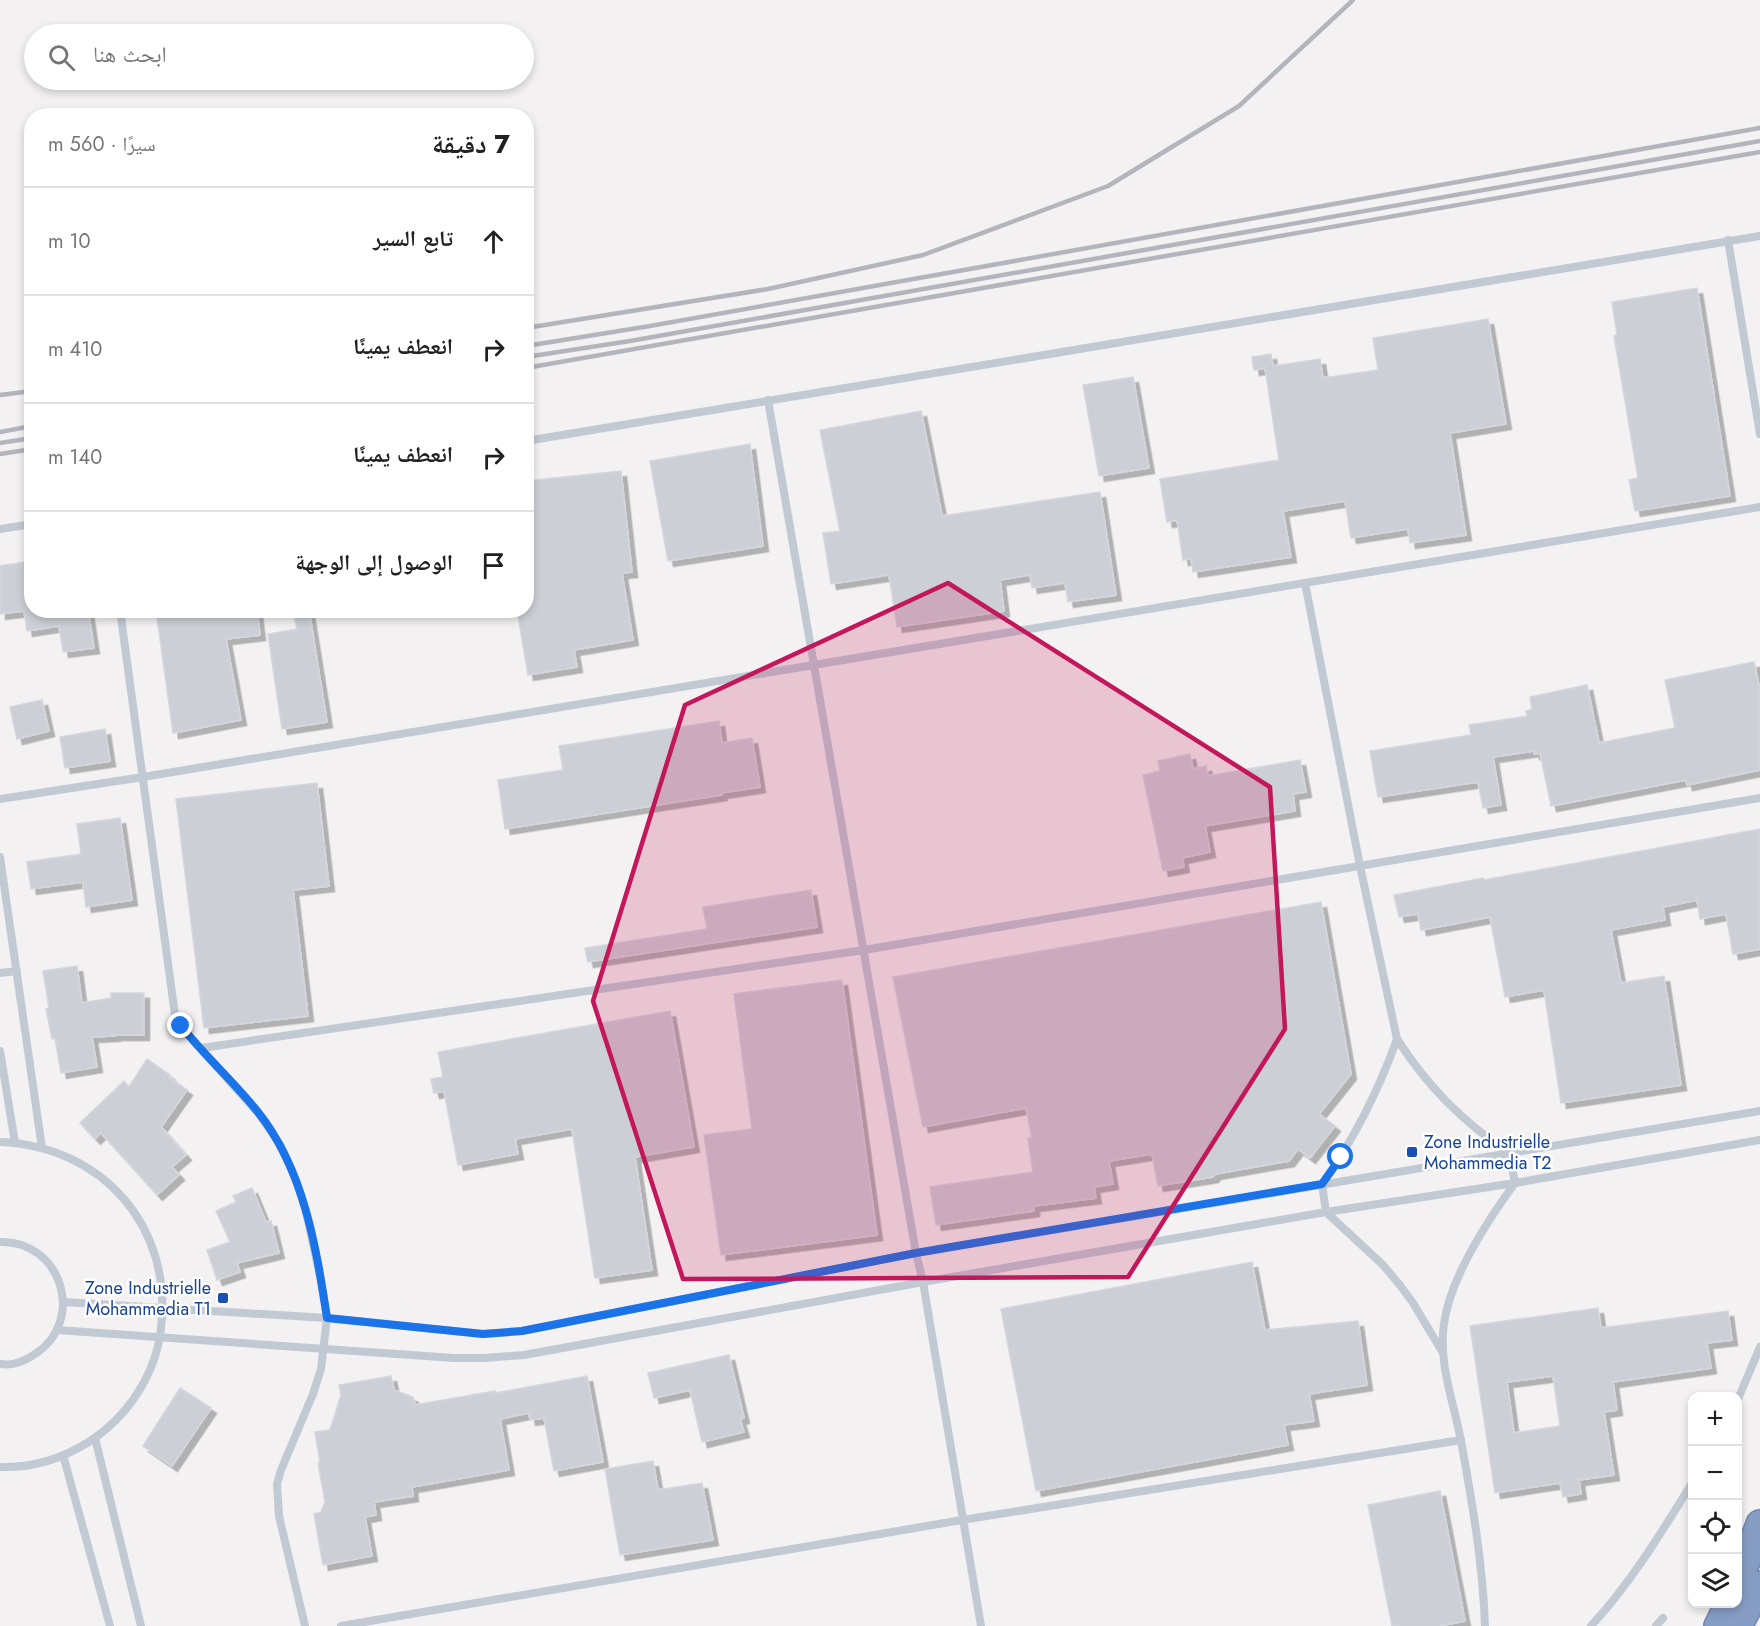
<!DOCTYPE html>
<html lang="ar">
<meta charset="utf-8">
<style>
body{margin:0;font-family:Jost,"Noto Naskh Arabic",sans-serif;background:#f6f6f6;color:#202124;direction:rtl}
.controls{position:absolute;right:18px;bottom:18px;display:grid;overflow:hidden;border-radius:12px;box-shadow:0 3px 9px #0003}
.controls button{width:54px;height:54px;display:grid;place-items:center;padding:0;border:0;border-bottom:2px solid #e0e0e0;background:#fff;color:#202124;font:30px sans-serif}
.stop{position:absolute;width:18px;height:18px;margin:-14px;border:4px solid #1a73e8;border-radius:50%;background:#fff}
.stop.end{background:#1a73e8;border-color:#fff;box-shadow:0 2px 6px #0008}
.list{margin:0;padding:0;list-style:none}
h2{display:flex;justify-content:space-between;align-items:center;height:78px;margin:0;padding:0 24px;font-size:26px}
h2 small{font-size:20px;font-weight:400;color:#757577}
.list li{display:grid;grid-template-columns:39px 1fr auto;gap:18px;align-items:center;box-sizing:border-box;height:108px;padding:0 24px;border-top:2px solid #e0e0e0}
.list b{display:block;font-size:22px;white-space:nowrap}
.list em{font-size:20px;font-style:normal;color:#757577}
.icon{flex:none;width:33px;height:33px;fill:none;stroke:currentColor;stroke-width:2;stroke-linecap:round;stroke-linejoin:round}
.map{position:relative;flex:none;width:1760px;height:1626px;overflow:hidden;direction:ltr}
.search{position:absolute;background:#fff;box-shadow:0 3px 9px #0003;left:24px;top:24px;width:510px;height:66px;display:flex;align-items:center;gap:15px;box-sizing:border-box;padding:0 21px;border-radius:33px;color:#757577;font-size:22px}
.panel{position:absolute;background:#fff;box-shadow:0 3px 9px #0003;left:24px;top:108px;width:510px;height:510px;border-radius:24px;direction:rtl}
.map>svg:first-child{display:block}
.building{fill:#cdcfd6;stroke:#d4d6dd;stroke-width:1.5;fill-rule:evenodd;filter:url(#shadow)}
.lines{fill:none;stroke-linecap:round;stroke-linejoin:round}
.motorway-casing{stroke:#7187ae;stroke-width:30}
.service{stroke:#c1c9d3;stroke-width:8}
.motorway{stroke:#869dc3;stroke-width:27}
.rail{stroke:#b3b5bc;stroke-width:4.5}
.route{stroke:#1a73e8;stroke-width:8}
.marked{fill:#c2185b;fill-opacity:0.2;stroke:#c2185b;stroke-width:4.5;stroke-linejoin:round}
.transit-dot{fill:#1a4fb4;stroke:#fff;stroke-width:2}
.labels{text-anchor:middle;stroke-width:5;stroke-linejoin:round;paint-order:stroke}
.transit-label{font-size:18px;fill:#164399;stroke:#fff;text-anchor:start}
</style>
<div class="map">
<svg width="1760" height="1626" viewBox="0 0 1760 1626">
<defs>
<filter id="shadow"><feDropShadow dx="5.5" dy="5.5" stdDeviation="0" flood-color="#0004"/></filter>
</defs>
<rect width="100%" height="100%" fill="#f3f1f1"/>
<g class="building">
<path d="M1697 288 1730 496 1635 511 1629 480 1638 478 1614 336 1617 335 1612 302Z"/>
<path d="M1488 319 1506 424 1450 433 1466 535 1410 543 1408 529 1351 538 1345 501 1283 511 1291 557 1193 572 1191 558 1183 560 1177 520 1167 522 1160 479 1279 460 1265 368 1254 370 1252 357 1271 354 1273 366 1320 359 1323 378 1378 370 1373 338Z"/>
<path d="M1133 377 1149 468 1099 476 1083 385Z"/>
<path d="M921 411 942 516 1100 492 1116 595 1068 602 1065 583 1032 588 1030 575 1000 580 1004 611 897 627 889 575 831 584 823 533 840 531 820 430Z"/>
<path d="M750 444 763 546 668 561 650 461Z"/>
<path d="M621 471 632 572 622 573 633 640 574 650 577 667 528 675 517 610H526V518H530L526 481Z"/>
<path d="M32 561V610H26H88L94 648 63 652 59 626 27 631 24 611 0 614V566Z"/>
<path d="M156 610H257L260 635 226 639 241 720 173 733Z"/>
<path d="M293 610H309L327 722 282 729 268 634 297 629Z"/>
<path d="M1754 662 1760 690V770L1687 785 1686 780 1551 806 1540 753 1534 754V751L1493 757 1501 805 1483 808 1478 782 1378 797 1370 751 1471 735 1469 725 1527 716 1526 711 1532 709 1530 697 1587 685 1599 743 1675 728 1665 680Z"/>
<path d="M42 700 49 731 17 739 10 707Z"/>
<path d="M719 721 722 743 752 738 760 787 721 793 722 795 505 829 498 780 563 770 559 746Z"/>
<path d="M105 729 110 761 65 768 60 737Z"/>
<path d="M1190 754 1193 769 1206 766 1208 776 1300 760 1306 792 1293 794 1295 811 1205 826 1210 852 1182 858 1184 867 1163 871 1143 775 1160 771 1158 761Z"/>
<path d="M317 783 329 886 293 890 308 1016 204 1028 176 799Z"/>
<path d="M120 818 132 900 86 907 83 882 31 889 27 862 81 854 77 824Z"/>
<path d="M1760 829V949L1733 954 1726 914 1700 919 1697 900 1663 907 1665 920 1611 930 1621 983 1664 976 1681 1085 1561 1103 1544 990 1505 997 1490 917 1421 930 1418 914 1399 917 1394 895 1483 878 1484 880Z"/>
<path d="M811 890 817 927 588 962 585 948 707 929 703 907Z"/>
<path d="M1321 902 1351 1074 1319 1114 1335 1126 1310 1158 1298 1149 1289 1161 1215 1174 1213 1177 1158 1186 1152 1154 1109 1161 1113 1184 1094 1187 1096 1198 1034 1206V1211L936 1225 930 1187 1033 1172 1028 1138H1032L1026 1108 923 1127 893 977Z"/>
<path d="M77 966 82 1003 111 998V993H144V1035H112L114 1036 92 1037 97 1067 61 1073 55 1038 52 1039 46 1009 49 1008 43 971Z"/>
<path d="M842 980 877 1235 721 1255 704 1135 752 1129 734 994Z"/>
<path d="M670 1011 694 1147 635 1157 652 1270 595 1278 572 1129 515 1139 518 1154 458 1165 444 1091 434 1093 431 1079 443 1077 438 1052Z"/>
<path d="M147 1059 170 1075 169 1077 187 1090 161 1127 186 1155 172 1167 179 1175 157 1195 101 1133 95 1139 80 1123 124 1081 129 1087Z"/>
<path d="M252 1188 266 1222 271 1221 279 1253 237 1263 240 1272 217 1280 207 1250 230 1242 216 1211 236 1202 233 1196Z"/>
<path d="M1252 1262 1265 1330 1358 1321 1367 1385 1309 1394 1314 1421 1284 1425 1288 1445 1036 1491 1001 1309Z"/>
<path d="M1598 1308 1601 1328 1728 1311 1732 1340 1707 1343 1711 1368 1613 1382 1617 1410 1604 1412 1614 1475 1579 1480 1581 1494 1563 1497 1560 1483 1495 1493 1470 1326ZM1553 1376 1560 1426 1514 1433 1507 1382Z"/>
<path d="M729 1355 744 1418 740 1419 744 1432 702 1442 690 1390 654 1398 648 1373Z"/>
<path d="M391 1376 394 1390 413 1397 415 1405 495 1391V1393L587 1376 603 1462 554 1471 544 1418 530 1420 529 1413 500 1419 509 1470 412 1487 413 1496 374 1502 376 1515 365 1517 372 1556 323 1565 314 1514 321 1512 325 1502 318 1463H320L315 1432 330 1430 341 1395 339 1385Z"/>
<path d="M180 1388 211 1408 172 1466 143 1446Z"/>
<path d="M653 1461 658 1490 702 1483 713 1540 620 1555 605 1469Z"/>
<path d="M1440 1491 1465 1621 1440 1626H1392L1368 1505Z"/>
</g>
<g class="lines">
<defs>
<g id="motorway">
<path d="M1738 1583 1760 1524"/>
<path d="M1718 1626 1729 1604"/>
<path d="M1738 1626 1760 1585"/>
</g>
</defs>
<use href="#motorway" class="motorway-casing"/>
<g class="service">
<path d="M1728 240 1760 434"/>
<path d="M768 400 916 1253 923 1282 981 1626"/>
<path d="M526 441 1760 236"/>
<path d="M0 529 32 524"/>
<path d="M1305 583 1360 866 1397 1039C1428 1087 1462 1121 1509 1153L1515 1183C1488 1220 1450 1277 1444 1324 1438 1363 1454 1403 1461 1441 1472 1501 1483 1565 1485 1626"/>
<path d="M120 610 175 1015 181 1026 190 1037 258 1113 281 1146 296 1180 306 1212 321 1281 327 1318 321 1369 313 1394 281 1470 277 1484 279 1516 305 1626"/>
<path d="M0 799 143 777 1760 507"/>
<path d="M0 857 42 1148"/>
<path d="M0 973 17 971"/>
<path d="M1397 1039C1378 1092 1355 1138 1322 1184L1326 1212 1383 1265 1399 1284 1413 1303 1443 1353"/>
<path d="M202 1048 864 950 1760 798"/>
<path d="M0 1051 15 1143"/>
<path d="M0 1142C102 1146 173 1226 161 1328 156 1375 127 1418 87 1443 61 1459 30 1468 0 1467"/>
<path d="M0 1242C61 1240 87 1320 35 1354 25 1361 12 1366 0 1364"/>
<path d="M64 1302 327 1318 483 1334 522 1331 916 1253 1760 1111"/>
<path d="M57 1330 454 1358H484L524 1355 923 1282 1326 1212 1515 1183 1760 1140"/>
<path d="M1738 1399 1760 1347"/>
<path d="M95 1438 141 1626"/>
<path d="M63 1455 110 1626"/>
<path d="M341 1626 962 1520 1461 1440"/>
<path d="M1591 1626C1631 1583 1661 1533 1692 1483"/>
<path d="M1656 1626 1663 1618"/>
</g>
<use href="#motorway" class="motorway"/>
<g class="rail">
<path d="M526 328 768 289 923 255 1108 186 1239 106 1353 0"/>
<path d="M526 346 650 326 1760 128"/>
<path d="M526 357 630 341 1760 141"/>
<path d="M526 368 1760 152"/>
<path d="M0 395 32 391"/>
<path d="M0 432 32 426"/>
<path d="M0 443 32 438"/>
<path d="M0 454 32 449"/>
</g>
</g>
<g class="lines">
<path class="route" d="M181 1026C205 1056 234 1082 258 1112 304 1170 316 1246 327 1318L483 1334 522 1331 916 1253 1322 1184 1341 1157"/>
</g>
<path class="marked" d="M948 583 1270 787 1285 1029 1128 1277 683 1279 593 1001 685 705Z"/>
<g class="transit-dot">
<rect x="1406" y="1146" width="12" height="12" rx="3"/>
<rect x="217" y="1292" width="12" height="12" rx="3"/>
</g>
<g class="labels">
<g class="transit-label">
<text x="1424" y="1148">Zone Industrielle<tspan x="1424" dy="21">Mohammedia T2</tspan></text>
<text x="211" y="1294" text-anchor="end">Zone Industrielle<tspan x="211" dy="21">Mohammedia T1</tspan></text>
</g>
</g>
</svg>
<div class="controls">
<button>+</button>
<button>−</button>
<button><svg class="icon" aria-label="locate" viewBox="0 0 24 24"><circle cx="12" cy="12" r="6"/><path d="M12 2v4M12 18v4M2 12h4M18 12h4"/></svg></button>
<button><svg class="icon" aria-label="layers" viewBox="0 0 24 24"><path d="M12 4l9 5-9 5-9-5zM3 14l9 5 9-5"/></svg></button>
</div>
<div class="stop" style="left:1341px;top:1157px"></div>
<div class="stop end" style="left:181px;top:1026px"></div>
<div class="search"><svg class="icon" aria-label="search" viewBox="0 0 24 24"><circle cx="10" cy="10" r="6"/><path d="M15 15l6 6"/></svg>ابحث هنا</div>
<section class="panel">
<h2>7 دقيقة<small>سيرًا · 560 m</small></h2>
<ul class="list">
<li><svg class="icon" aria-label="ahead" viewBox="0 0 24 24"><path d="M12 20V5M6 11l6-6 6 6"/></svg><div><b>تابع السير</b></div><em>10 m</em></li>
<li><svg class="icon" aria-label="right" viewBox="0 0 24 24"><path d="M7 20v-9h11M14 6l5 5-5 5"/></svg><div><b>انعطف يمينًا</b></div><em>410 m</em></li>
<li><svg class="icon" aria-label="right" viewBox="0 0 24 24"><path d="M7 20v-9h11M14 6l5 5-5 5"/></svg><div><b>انعطف يمينًا</b></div><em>140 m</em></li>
<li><svg class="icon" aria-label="arrive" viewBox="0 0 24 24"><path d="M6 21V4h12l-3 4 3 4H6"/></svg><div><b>الوصول إلى الوجهة</b></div></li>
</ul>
</section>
</div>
